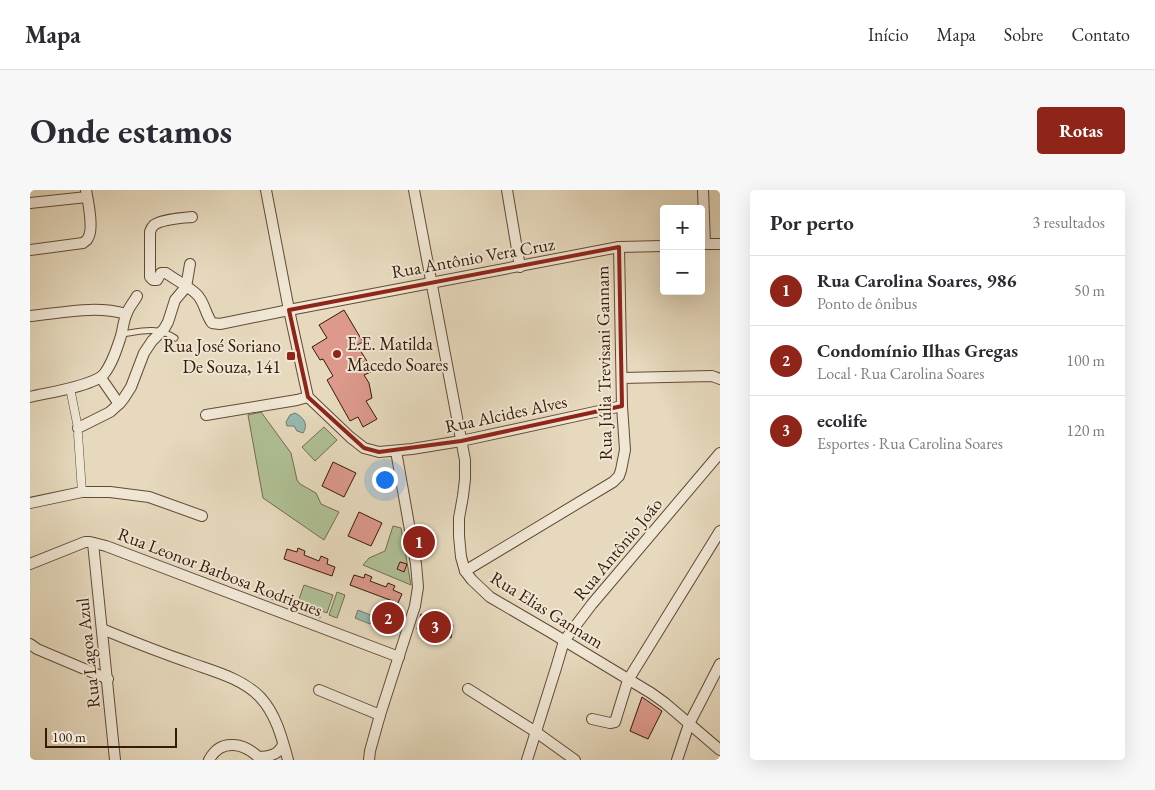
<!DOCTYPE html>
<html lang="pt">
<meta charset="utf-8">
<style>
body{margin:0;font-family:"EB Garamond",serif;background:#f7f7f7;color:#2b2b33}
.controls{position:absolute;right:15px;top:15px;display:grid;overflow:hidden;border-radius:5px;box-shadow:0 5px 20px #0002}
.controls button{width:45px;height:45px;display:grid;place-items:center;padding:0;border:0;border-bottom:1px solid #e1e1e2;background:#fff;color:#2b2b33;font:25px sans-serif}
.scale{position:absolute;left:15px;bottom:12px;width:132px;box-sizing:border-box;padding-left:5px;border:2px solid #371a08;border-top:0;font-size:14px;line-height:18px;white-space:nowrap;color:#371a08;-webkit-text-stroke:4px #efe6d4;paint-order:stroke}
.you{position:absolute;left:354px;top:289px;width:18px;height:18px;margin:-12px;border:4px solid #fff;border-radius:50%;background:#1a73e8;box-shadow:0 0 0 8px #1a73e833}
.badge{display:grid;place-items:center;width:32px;height:32px;border-radius:50%;background:#8f2418;color:#fff;font-size:16px;font-weight:700}
.pin{position:absolute;translate:-50% -50%;border:2px solid #fff;box-shadow:0 1px 5px #0006}
.list{margin:0;padding:0;list-style:none}
h2{display:flex;justify-content:space-between;align-items:center;height:65px;margin:0;padding:0 20px;font-size:21px}
h2 small{font-size:16px;font-weight:400;color:#7c7c81}
.list li{display:grid;grid-template-columns:32px 1fr auto;gap:15px;align-items:center;box-sizing:border-box;height:70px;padding:0 20px;border-top:1px solid #e1e1e2}
.list b{display:block;font-size:19px;white-space:nowrap}
.list p{margin:0;font-size:16px;white-space:nowrap;color:#7c7c81}
.list em{font-size:16px;font-style:normal;color:#7c7c81}
.map{position:relative;flex:none;width:690px;height:570px;overflow:hidden;border-radius:5px}
header{display:flex;align-items:center;gap:30px;box-sizing:border-box;height:70px;padding:0 25px;background:#fff;border-bottom:1px solid #e1e1e2}
header strong{font-size:24px}
nav{display:flex;gap:28px;margin-inline-start:auto;font-size:18px}
.intro{display:flex;align-items:center;justify-content:space-between;box-sizing:border-box;height:120px;padding:0 30px}
h1{margin:0;font-size:35px}
.button{padding:12px 22px;border-radius:5px;background:#8f2418;color:#fff;font-size:18px;font-weight:700}
main{display:flex;gap:30px;padding:0 30px}
aside{flex:1;background:#fff;border-radius:5px;box-shadow:0 5px 20px #0002}
.map>svg:first-child{display:block}
.green{fill:#afc095;stroke:#736d4e}
.water{fill:#96baaf;stroke:#707a6c}
.building{fill:#dc998c;stroke:#371a08}
.lines{fill:none;stroke-linecap:round;stroke-linejoin:round}
.service-casing{stroke:#634a35;stroke-width:7}
.pedestrian-casing{stroke:#634a35;stroke-width:9}
.minor-casing{stroke:#634a35;stroke-width:12}
.service{stroke:#efe6d4;stroke-width:5}
.pedestrian{stroke:#efe6d4;stroke-width:8}
.minor{stroke:#efe6d4;stroke-width:10}
.marked{fill:none;stroke:#8f2418;stroke-width:4;stroke-linejoin:round}
.poi-dot{fill:#8f2418;stroke:#efe6d4;stroke-width:2}
.labels{text-anchor:middle;stroke-width:4;stroke-linejoin:round;paint-order:stroke}
.street-label{font-size:18px;fill:#371a08;stroke:#efe6d4}
.poi-label{font-size:18px;fill:#371a08;stroke:#efe6d4;text-anchor:start}
</style>
<header>
<strong>Mapa</strong>
<nav><a>Início</a><a>Mapa</a><a>Sobre</a><a>Contato</a></nav>
</header>
<div class="intro"><h1>Onde estamos</h1><a class="button">Rotas</a></div>
<main>
<div class="map">
<svg width="690" height="570" viewBox="0 0 690 570">
<rect width="100%" height="100%" fill="#e6d9bd"/>
<filter id="stains"><feTurbulence type="fractalNoise" baseFrequency=".004" numOctaves="4"/><feColorMatrix values="0 0 0 0 .2 0 0 0 0 .09 0 0 0 0 .02 0 0 0 .5 -.17"/></filter>
<radialGradient id="worn" r=".72"><stop offset=".6" stop-color="#630" stop-opacity="0"/><stop offset="1" stop-color="#630" stop-opacity=".3"/></radialGradient>
<g class="green">
<path d="M231 222 261 263 267 290 270 294 286 303 291 314 309 322 294 350 233 308 218 225Z"/>
<path d="M294 237 307 250 285 271 272 257Z"/>
<path d="M363 336 371 338 381 395 333 375 339 368 355 361Z"/>
<path d="M274 395 303 405 297 423 268 412Z"/>
<path d="M230 400 291 422 290 428 228 404Z"/>
<path d="M307 402 315 405 307 428 299 425Z"/>
</g>
<g class="water">
<path d="M265 223C273 227 279 234 273 243L267 241 264 236H257L256 232 260 225Z"/>
<path d="M328 420 343 426 340 434 325 428Z"/>
</g>
<g class="building">
<path d="M314 120 333 152 327 155 343 181 334 185 339 193 342 208 336 211 347 229 333 237 328 227 320 231 297 190 303 186 293 169 290 170 282 157 297 148 289 135Z"/>
<path d="M303 272 326 283 314 307 292 296Z"/>
<path d="M329 322 352 333 341 356 318 346Z"/>
<path d="M268 358 275 361 274 365 289 371 291 366 298 369 297 374 305 377 302 386 254 369 257 359 267 362Z"/>
<path d="M370 372 377 374 374 382 367 379Z"/>
<path d="M335 384 342 387 340 391 356 397 358 393 365 396 363 400 372 404 368 413 320 395 324 385 334 388Z"/>
<path d="M391 424 423 435 421 448 387 439Z"/>
<path d="M612 507 632 521 618 549 600 541Z"/>
</g>
<g class="lines">
<defs>
<path id="service" d="M92 144C112 141 127 136 145 148"/>
<g id="pedestrian">
<path d="M40 198 48 238"/>
<path d="M48 244 52 302"/>
</g>
<g id="minor">
<path d="M236 0 259 120 278 207 320 247 334 258 349 262 382 259 431 251 592 216"/>
<path d="M384 0 435 270V289L433 306 429 328V346L431 367 435 381 442 390 460 407 520 442 621 503 635 513 690 560"/>
<path d="M477 0 490 77"/>
<path d="M673 0 675 54"/>
<path d="M0 13 57 7"/>
<path d="M162 27C152 28 132 29 124 35 121 38 121 39 120 42V87L123 90H127L131 83H136C144 89 165 100 169 107 175 115 176 125 182 133L190 134 259 120 589 57 634 56"/>
<path d="M671 54H690"/>
<path d="M0 60 53 53C55 51 57 51 58 48 64 39 58 11 56 0"/>
<path d="M0 126C32 123 65 115 96 124"/>
<path d="M71 188 89 214"/>
<path d="M592 188 682 186 690 189"/>
<path d="M0 207C16 203 64 196 74 184 82 174 86 161 90 149 93 141 93 131 97 123 99 117 104 112 107 106"/>
<path d="M176 225 267 210 278 207"/>
<path d="M48 238 80 222 91 212 94 208 101 197 114 163 122 151 134 139 138 132 145 110 156 97 160 74"/>
<path d="M0 313 52 302H80L119 307 172 326"/>
<path d="M63 353 85 570"/>
<path d="M0 374 55 352H60L76 356 369 467"/>
<path d="M435 381 583 292 589 286 591 280 595 260 592 216 589 57"/>
<path d="M72 439C101 451 129 462 158 472 182 481 212 488 230 507 246 524 252 548 258 570"/>
<path d="M0 454 7 459 78 489"/>
<path d="M438 499 506 542 545 570"/>
<path d="M289 500 350 525"/>
<path d="M562 529 580 533 585 532 598 490 690 341"/>
<path d="M228 567C239 567 249 565 253 554"/>
<path d="M179 570C191 547 216 553 231 570"/>
<path d="M339 570 340 561 350 525 385 416 388 397 386 374 366 261"/>
<path d="M497 570 526 478 534 451 562 414 690 263"/>
<path d="M647 570 659 534 690 474"/>
</g>
</defs>
<use href="#service" class="service-casing"/>
<use href="#pedestrian" class="pedestrian-casing"/>
<use href="#minor" class="minor-casing"/>
<use href="#service" class="service"/>
<use href="#pedestrian" class="pedestrian"/>
<use href="#minor" class="minor"/>
</g>
<path class="marked" d="M589 57 592 216 431 251 349 262 334 258 278 207 259 120Z"/>
<g class="poi-dot">
<circle cx="307" cy="164" r="5"/>
<rect x="256" y="161" width="10" height="10" rx="2.5"/>
</g>
<g class="labels">
<g class="street-label">
<text transform="translate(443 68) rotate(-10)" y="6">Rua Antônio Vera Cruz</text>
<text transform="translate(574 173) rotate(-91)" y="6">Rua Júlia Trevisani Gannam</text>
<text transform="translate(476 224) rotate(-12)" y="6">Rua Alcides Alves</text>
<text transform="translate(588 359) rotate(-50)" y="6">Rua Antônio João</text>
<text transform="translate(190 382) rotate(21)" y="6">Rua Leonor Barbosa Rodrigues</text>
<text transform="translate(517 420) rotate(32)" y="6">Rua Elias Gannam</text>
<text transform="translate(58 463) rotate(-96)" y="6">Rua Lagoa Azul</text>
</g>
<g class="poi-label">
<text x="317" y="160">E.E. Matilda<tspan x="317" dy="21">Macedo Soares</tspan></text>
<text x="251" y="162" text-anchor="end">Rua José Soriano<tspan x="251" dy="21">De Souza, 141</tspan></text>
</g>
</g>
<rect width="100%" height="100%" filter="url(#stains)"/>
<rect width="100%" height="100%" fill="url(#worn)"/>
</svg>
<div class="controls">
<button>+</button>
<button>−</button>
</div>
<div class="scale">100 m</div>
<div class="you"></div>
<div class="pin badge" style="left:389px;top:352px">1</div>
<div class="pin badge" style="left:358px;top:428px">2</div>
<div class="pin badge" style="left:405px;top:437px">3</div>
</div>
<aside>
<h2>Por perto<small>3 resultados</small></h2>
<ul class="list">
<li><span class="badge">1</span><div><b>Rua Carolina Soares, 986</b><p>Ponto de ônibus</p></div><em>50 m</em></li>
<li><span class="badge">2</span><div><b>Condomínio Ilhas Gregas</b><p>Local · Rua Carolina Soares</p></div><em>100 m</em></li>
<li><span class="badge">3</span><div><b>ecolife</b><p>Esportes · Rua Carolina Soares</p></div><em>120 m</em></li>
</ul>
</aside>
</main>
